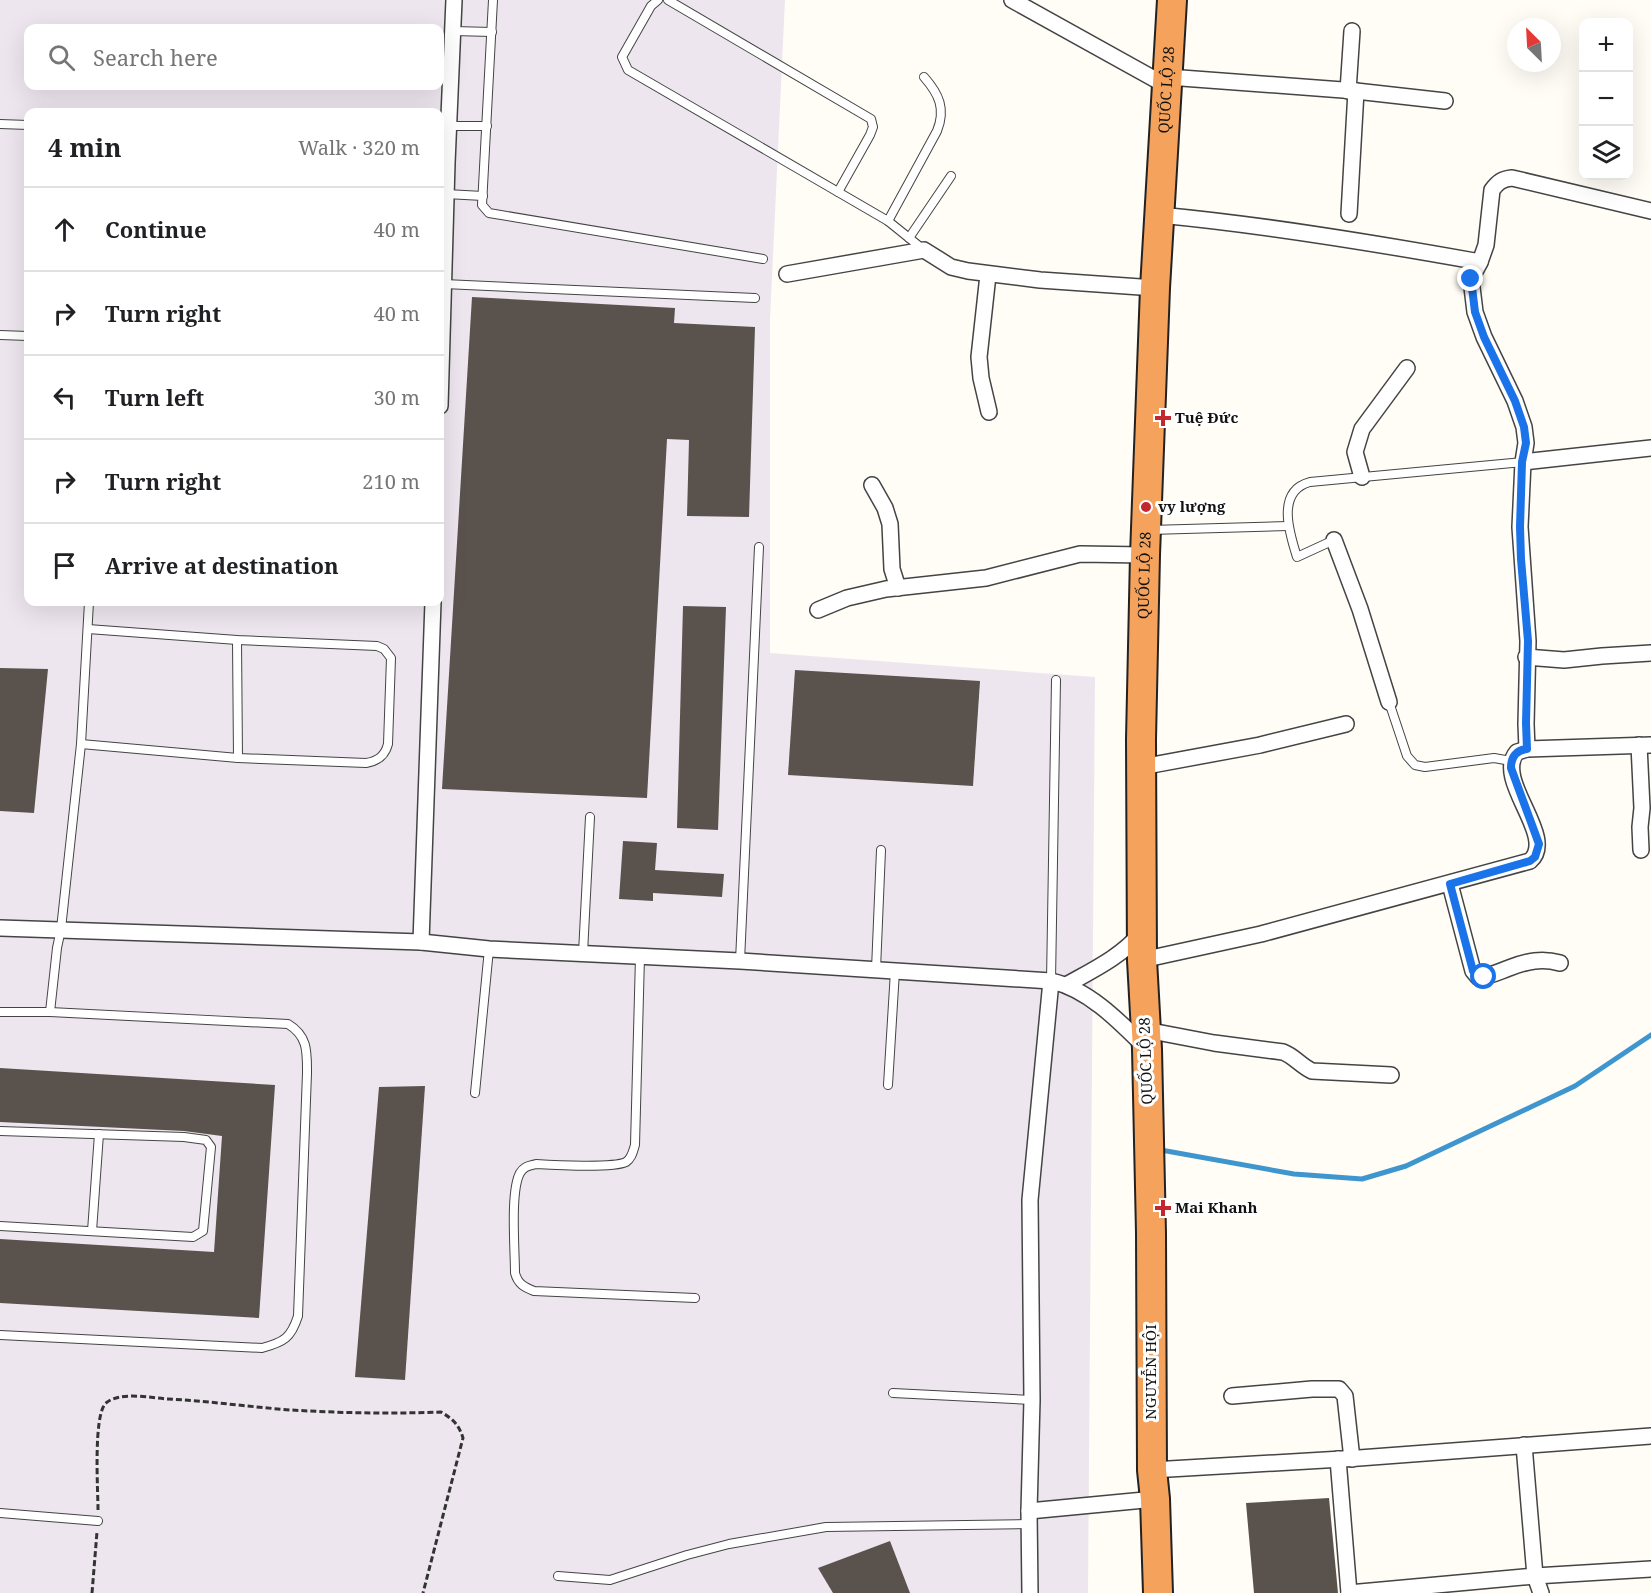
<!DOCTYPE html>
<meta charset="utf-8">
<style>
body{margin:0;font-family:"Noto Serif",serif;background:#f2f2f2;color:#202124}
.controls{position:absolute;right:18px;top:18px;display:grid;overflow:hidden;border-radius:12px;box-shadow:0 6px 24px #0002}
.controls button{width:54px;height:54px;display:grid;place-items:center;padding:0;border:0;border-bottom:2px solid #e0e0e0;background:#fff;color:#202124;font:30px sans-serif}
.compass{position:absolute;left:1507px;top:18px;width:54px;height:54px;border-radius:50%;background:#fff;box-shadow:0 6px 24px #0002;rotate:336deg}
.stop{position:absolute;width:18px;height:18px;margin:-14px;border:4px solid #1a73e8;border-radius:50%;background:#fff}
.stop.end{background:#1a73e8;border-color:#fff;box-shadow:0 2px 6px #0008}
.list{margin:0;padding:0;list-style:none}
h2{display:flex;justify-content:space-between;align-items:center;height:78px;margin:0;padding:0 24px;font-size:26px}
h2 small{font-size:20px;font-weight:400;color:#757577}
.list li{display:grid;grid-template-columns:39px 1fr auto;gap:18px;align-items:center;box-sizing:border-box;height:84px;padding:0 24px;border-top:2px solid #e0e0e0}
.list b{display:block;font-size:22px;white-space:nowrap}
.list em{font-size:20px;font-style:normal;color:#757577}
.icon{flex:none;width:33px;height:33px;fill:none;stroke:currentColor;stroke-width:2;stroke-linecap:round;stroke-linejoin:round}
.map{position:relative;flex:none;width:1651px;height:1593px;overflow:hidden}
.search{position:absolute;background:#fff;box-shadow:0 6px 24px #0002;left:24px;top:24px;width:420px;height:66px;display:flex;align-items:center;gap:15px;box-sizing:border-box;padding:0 21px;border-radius:12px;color:#757577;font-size:22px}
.panel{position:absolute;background:#fff;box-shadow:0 6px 24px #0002;left:24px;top:108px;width:420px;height:498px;border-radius:12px}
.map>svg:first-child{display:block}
.industrial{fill:#eee6ef;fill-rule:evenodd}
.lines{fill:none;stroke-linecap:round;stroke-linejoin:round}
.stream{stroke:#3f96cf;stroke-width:5}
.building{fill:#5a524d}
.lane-casing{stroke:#444;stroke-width:10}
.street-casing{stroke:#444;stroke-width:18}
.highway-casing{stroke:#222;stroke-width:32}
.path{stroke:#333;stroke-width:3;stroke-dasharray:6 3;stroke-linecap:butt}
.lane{stroke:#fff;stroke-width:8}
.street{stroke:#fff;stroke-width:15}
.highway{stroke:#f5a25d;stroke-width:28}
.route{stroke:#1a73e8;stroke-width:8}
.poi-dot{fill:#c4262e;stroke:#fff;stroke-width:2}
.labels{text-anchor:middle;stroke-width:6;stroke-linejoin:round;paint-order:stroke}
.street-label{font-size:15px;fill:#111;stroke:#fff}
.poi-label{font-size:15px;font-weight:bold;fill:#111;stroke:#fff;text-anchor:start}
</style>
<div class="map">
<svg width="1651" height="1593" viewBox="0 0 1651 1593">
<rect width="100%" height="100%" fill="#fffdf5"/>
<path class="industrial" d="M0 0H785L770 320V653L1095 677 1088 1593H0ZM28 28H440V86H28ZM28 112H440V602H28Z"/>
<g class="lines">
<path class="stream" d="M1161 1150 1294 1174 1362 1179 1406 1166 1575 1086 1651 1035"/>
</g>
<g class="building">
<path d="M472 297 675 308 674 323 755 327 749 517 687 516 689 440 667 439 647 798 442 789Z"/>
<path d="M683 606 726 607 718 830 677 828Z"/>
<path d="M0 668 48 669 34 813 0 811Z"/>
<path d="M795 670 980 681 973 786 788 775Z"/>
<path d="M623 841 657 843 655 870 724 874 722 897 653 893V901L619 899Z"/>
<path d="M0 1068 275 1085 259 1318 0 1303V1239L214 1252 222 1136 184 1131 0 1122Z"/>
<path d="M425 1086 405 1380 355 1377 379 1087Z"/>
<path d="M1329 1498 1338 1593H1254L1246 1503Z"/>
<path d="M890 1541 910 1593H833L818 1568Z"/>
</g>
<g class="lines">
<defs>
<g id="lane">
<path d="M493 0 482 205 489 213 763 259"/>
<path d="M658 0 651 6 622 57 628 70 888 221 924 250"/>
<path d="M668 0 871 119 873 127 870 135 838 192"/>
<path d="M453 31 492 32"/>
<path d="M0 124 28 125"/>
<path d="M448 126H487"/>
<path d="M446 194 483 196"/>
<path d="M888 221 937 131C946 109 939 94 924 77"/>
<path d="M909 238 951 176"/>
<path d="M444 284 755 298"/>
<path d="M0 335 28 336"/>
<path d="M1150 530 1288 526"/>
<path d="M1334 540 1297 557C1289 532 1276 491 1310 482L1523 462"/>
<path d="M237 640 238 758"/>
<path d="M1389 702 1407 756 1415 765 1425 767 1494 758 1511 761"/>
<path d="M81 744 238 758 366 763C378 761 385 756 388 744L391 658 384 649 377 646 237 640 88 629"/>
<path d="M583 953 590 817"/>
<path d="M640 957 635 1145C633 1151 632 1158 626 1162 614 1168 553 1165 536 1164 529 1166 524 1166 520 1173 510 1191 515 1250 515 1273 518 1284 524 1287 534 1291L695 1298"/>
<path d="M740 961 759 547"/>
<path d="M876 969 881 850"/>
<path d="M1051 981 1056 680"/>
<path d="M0 1012H50L57 948 61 929 81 744 89 602"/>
<path d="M888 1085 895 971"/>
<path d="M475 1093 489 949"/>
<path d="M0 1131 184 1137 206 1140 211 1147 203 1231 193 1237 0 1226"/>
<path d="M92 1231 99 1134"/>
<path d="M0 1335 262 1348C284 1342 291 1338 298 1316L307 1073C307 1052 308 1036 288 1024L50 1012"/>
<path d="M893 1393 1032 1400"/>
<path d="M0 1513 98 1521"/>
<path d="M558 1576 610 1580 687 1555 729 1544 826 1527 1029 1524"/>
</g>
<g id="street">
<path d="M1012 0 1167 86"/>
<path d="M1168 77 1356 91 1445 101"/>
<path d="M1348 91 1352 31"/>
<path d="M1349 214 1356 91"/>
<path d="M1159 215C1266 225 1374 243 1480 262L1486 245 1492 190C1498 182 1502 179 1512 178L1651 211"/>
<path d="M1480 262 1471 279 1475 312 1484 337 1515 401 1524 427 1526 443 1523 462 1520 527 1528 641 1526 724 1527 749"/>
<path d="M787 274 924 250 951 267 968 271 1040 280 1155 288"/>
<path d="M988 275 979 357 981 378 989 412"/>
<path d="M440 406 447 163 454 0"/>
<path d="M1523 462 1651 448"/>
<path d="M1362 477 1355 452 1362 429 1407 368"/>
<path d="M872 485 885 508 890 524 892 569 898 588"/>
<path d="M1334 540 1360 609 1389 702"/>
<path d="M818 610 847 598 886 589 986 578 1080 554 1145 555"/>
<path d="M1526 657 1564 660 1602 656 1651 653"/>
<path d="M1639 745 1642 808 1640 827 1641 850"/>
<path d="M1141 767 1260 745 1346 724"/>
<path d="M1450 884 1473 971 1478 977C1489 977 1498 972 1509 968 1527 961 1542 958 1560 963"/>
<path d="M0 928 421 942 489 949 740 961 1051 981C1088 989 1119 1021 1145 1047"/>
<path d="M421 942 433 602"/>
<path d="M1142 960 1261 934 1530 861C1558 837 1493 780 1517 752L1527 749 1651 745"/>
<path d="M1068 984C1093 970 1122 956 1141 933"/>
<path d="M1146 1030 1214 1043 1283 1052C1294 1056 1301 1066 1312 1071L1391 1075"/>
<path d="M1232 1396 1312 1389H1339L1345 1396 1352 1459"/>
<path d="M1524 1445 1535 1576 1541 1593"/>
<path d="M1338 1459 1349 1593"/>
<path d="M1152 1470 1359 1458 1651 1436"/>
<path d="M1029 1511 1155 1499"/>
<path d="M1030 1593 1029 1511 1032 1400 1030 1200 1051 981"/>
<path d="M1349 1593 1535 1576 1651 1569"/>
</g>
<g id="highway">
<path id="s1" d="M1158 1593 1155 1499 1152 1470 1151 1233 1147 1049 1142 960 1141 739 1145 555 1155 288 1172 0"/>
</g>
</defs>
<use href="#lane" class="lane-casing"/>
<use href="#street" class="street-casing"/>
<use href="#highway" class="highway-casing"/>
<g class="path">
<path d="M98 1510C98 1490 93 1415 106 1403 120 1391 151 1398 168 1399 209 1401 250 1407 291 1410 340 1413 391 1414 441 1412 453 1419 459 1425 463 1438L423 1593"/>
<path d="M92 1593 97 1532"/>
</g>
<use href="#lane" class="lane"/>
<use href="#street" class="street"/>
<use href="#highway" class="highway"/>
</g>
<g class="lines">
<path class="route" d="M1471 279 1475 312 1484 337 1515 401 1524 427 1526 443 1522 462 1520 527 1521 559 1528 641 1526 723 1527 749C1516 750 1511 757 1511 768L1539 844 1535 857 1530 861 1450 884 1473 971 1478 977H1484"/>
</g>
<g class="poi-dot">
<path d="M1160 409h6v6h6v6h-6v6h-6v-6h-6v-6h6z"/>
<circle cx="1146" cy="507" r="6"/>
<path d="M1160 1199h6v6h6v6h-6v6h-6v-6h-6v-6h6z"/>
</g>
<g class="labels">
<g class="street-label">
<text dy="5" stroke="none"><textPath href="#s1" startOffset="1504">QUỐC LỘ 28</textPath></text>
<text dy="5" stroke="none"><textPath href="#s1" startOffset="1018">QUỐC LỘ 28</textPath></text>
<text transform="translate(1146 1061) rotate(-92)" y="5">QUỐC LỘ 28</text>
<text transform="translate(1151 1372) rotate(-90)" y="5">NGUYỄN HỘI</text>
</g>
<g class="poi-label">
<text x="1175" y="423">Tuệ Đức</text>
<text x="1158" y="512">vy lượng</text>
<text x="1175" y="1213">Mai Khanh</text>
</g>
</g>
</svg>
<div class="controls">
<button>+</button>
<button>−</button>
<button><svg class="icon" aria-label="layers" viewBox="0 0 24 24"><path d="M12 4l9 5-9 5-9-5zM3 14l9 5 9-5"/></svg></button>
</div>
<svg class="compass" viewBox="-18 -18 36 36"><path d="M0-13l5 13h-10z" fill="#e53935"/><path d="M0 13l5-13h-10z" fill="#757577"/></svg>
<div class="stop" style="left:1484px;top:977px"></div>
<div class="stop end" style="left:1471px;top:279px"></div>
<div class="search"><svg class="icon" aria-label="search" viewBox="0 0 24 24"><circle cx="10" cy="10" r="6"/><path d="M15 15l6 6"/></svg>Search here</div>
<section class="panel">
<h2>4 min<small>Walk · 320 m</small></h2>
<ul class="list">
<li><svg class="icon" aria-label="ahead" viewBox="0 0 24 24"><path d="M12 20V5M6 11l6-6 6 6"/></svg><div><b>Continue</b></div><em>40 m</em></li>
<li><svg class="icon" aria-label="right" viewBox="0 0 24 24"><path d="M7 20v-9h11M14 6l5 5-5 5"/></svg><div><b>Turn right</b></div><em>40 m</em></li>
<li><svg class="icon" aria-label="left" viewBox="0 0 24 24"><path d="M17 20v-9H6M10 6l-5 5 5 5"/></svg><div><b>Turn left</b></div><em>30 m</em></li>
<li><svg class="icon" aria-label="right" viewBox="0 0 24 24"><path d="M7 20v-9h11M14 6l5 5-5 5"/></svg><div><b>Turn right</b></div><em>210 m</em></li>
<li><svg class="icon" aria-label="arrive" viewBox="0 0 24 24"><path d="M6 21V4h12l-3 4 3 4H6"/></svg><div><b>Arrive at destination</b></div></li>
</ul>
</section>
</div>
